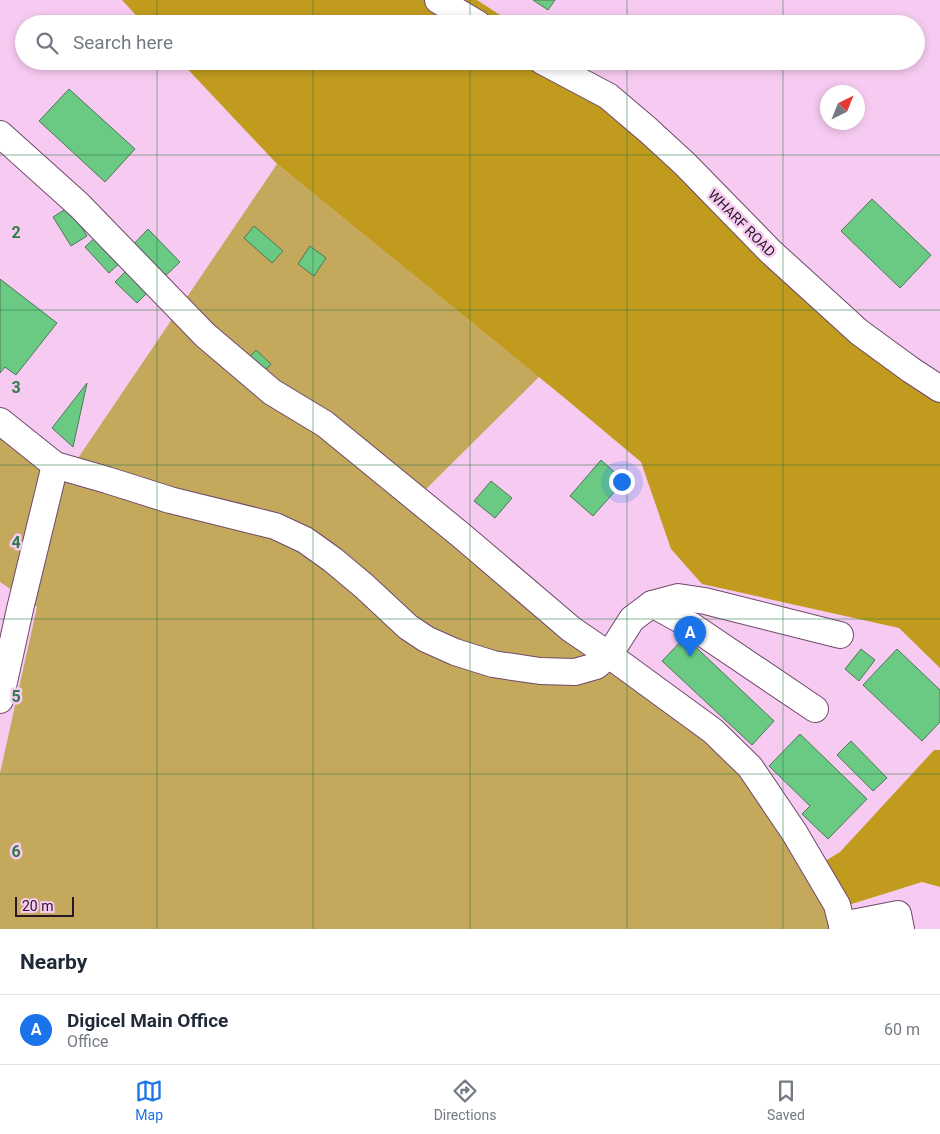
<!DOCTYPE html>
<style>
body{margin:0;font-family:Roboto,sans-serif;background:#f6f6f7;color:#1f2937}
.compass{position:absolute;left:820px;top:85px;width:45px;height:45px;border-radius:50%;background:#fff;box-shadow:0 2px 8px #0003;rotate:43deg}
.scale{position:absolute;left:15px;bottom:12px;width:59px;box-sizing:border-box;padding-left:5px;border:2px solid #281826;border-top:0;font-size:14px;line-height:18px;white-space:nowrap;color:#281826;-webkit-text-stroke:4px #f7cbf1;paint-order:stroke}
.you{position:absolute;left:621px;top:481px;width:18px;height:18px;margin:-12px;border:4px solid #fff;border-radius:50%;background:#1a73e8;box-shadow:0 0 0 8px #1a73e833}
.badge{display:grid;place-items:center;width:32px;height:32px;border-radius:50%;background:#1a73e8;color:#fff;font-size:16px;font-weight:700}
.pin{position:absolute;translate:-50% -41px;filter:drop-shadow(0 1px 2px #0008)}
.pin::after{content:'';position:absolute;top:26px;width:18px;height:15px;background:inherit;clip-path:polygon(0 0,100% 0,50% 100%)}
.list{margin:0;padding:0;list-style:none}
h2{display:flex;justify-content:space-between;align-items:center;height:65px;margin:0;padding:0 20px;font-size:21px}
h2 small{font-size:16px;font-weight:400;color:#747a83}
.list li{display:grid;grid-template-columns:32px 1fr auto;gap:15px;align-items:center;box-sizing:border-box;height:70px;padding:0 20px;border-top:1px solid #e0e1e3}
.list b{display:block;font-size:19px;white-space:nowrap}
.list p{margin:0;font-size:16px;white-space:nowrap;color:#747a83}
.list em{font-size:16px;font-style:normal;color:#747a83}
.icon{flex:none;width:28px;height:28px;fill:none;stroke:currentColor;stroke-width:2;stroke-linecap:round;stroke-linejoin:round}
.map{position:relative;flex:none;width:940px;height:929px;overflow:hidden}
.search{position:absolute;background:#fff;box-shadow:0 2px 8px #0003;left:15px;right:15px;top:15px;height:55px;display:flex;align-items:center;gap:12px;box-sizing:border-box;padding:0 18px;border-radius:28px;color:#747a83;font-size:19px}
.sheet{height:135px;background:#fff}
nav{display:flex;justify-content:space-around;align-items:center;box-sizing:border-box;height:70px;border-top:1px solid #e0e1e3;background:#fff;font-size:14px;color:#747a83}
nav a{display:grid;justify-items:center;gap:2px}
nav .on{color:#1a73e8}
.map>svg:first-child{display:block}
.green{fill:#c4a95d}
.forest{fill:#c09b1e}
.building{fill:#6aca84;stroke:#4d7756}
.lines{fill:none;stroke-linecap:round;stroke-linejoin:round}
.minor-casing{stroke:#6e496a;stroke-width:28}
.minor{stroke:#fff;stroke-width:26}
.grid{fill:none;stroke:#317a47;stroke-width:1;stroke-opacity:0.55}
.labels{text-anchor:middle;stroke-width:5;stroke-linejoin:round;paint-order:stroke}
.street-label{font-size:14px;fill:#281826;stroke:#f7cbf1}
.grid-label{font-size:16px;text-anchor:middle;font-weight:bold;fill:#317a47;stroke:#f7cbf1;stroke-width:5;stroke-linejoin:round;paint-order:stroke}
</style>
<div class="map">
<svg width="940" height="929" viewBox="0 0 940 929">
<rect width="100%" height="100%" fill="#f7cbf1"/>
<path class="green" d="M277 164 539 377 418 497 710 735 741 773 828 906 833 929H0V773L37 607 0 582V415L74 464Z"/>
<g class="forest">
<path d="M122 0H477L514 24H144Z"/>
<path d="M180 61H570L834 305 940 377V668L899 628 702 584 671 549 641 462 561 395 277 164Z"/>
<path d="M934 750H940V887L922 882 842 907 817 866 840 852Z"/>
</g>
<g class="building">
<path d="M533 0H555L548 10Z"/>
<path d="M69 89 135 149 105 182 39 121Z"/>
<path d="M872 199 931 255 900 288 841 231Z"/>
<path d="M69 207 87 236 71 246 53 217Z"/>
<path d="M254 226 283 251 272 263 244 238Z"/>
<path d="M148 229 180 262 162 279 131 247Z"/>
<path d="M99 234 123 260 109 273 85 247Z"/>
<path d="M310 246 326 258 314 276 298 264Z"/>
<path d="M131 266 153 287 137 303 115 282Z"/>
<path d="M0 279 57 323 16 375 5 367 0 373Z"/>
<path d="M256 350 271 364 260 376 245 362Z"/>
<path d="M87 383 73 447 52 428Z"/>
<path d="M601 460 624 481 593 516 570 496Z"/>
<path d="M491 481 512 498 495 518 474 501Z"/>
<path d="M685 637 774 721 752 745 662 661Z"/>
<path d="M861 649 875 660 859 681 845 669Z"/>
<path d="M897 649 940 690V722L922 741 863 685Z"/>
<path d="M800 734 867 799 828 839 802 814 810 806 769 766Z"/>
<path d="M851 741 887 778 873 791 837 755Z"/>
</g>
<g class="lines">
<defs>
<g id="minor">
<path d="M438 0 478 24"/>
<path d="M542 61 608 96 648 130 685 164 771 252 859 332 911 370 940 389"/>
<path d="M0 134 79 205 205 335 272 392 325 424 462 536 571 629 609 655 713 731 750 767 794 832 837 905 843 929"/>
<path d="M0 421 55 465 107 480 170 500 275 526 305 540 333 560 364 586 408 627 426 639 455 652 493 664 540 671 575 672 596 666 609 655 632 619 652 604 678 597 705 601 840 635"/>
<path d="M652 604 692 626 815 709"/>
<path d="M0 700 20 609 55 465"/>
<path d="M842 925 898 914 901 929"/>
</g>
</defs>
<use href="#minor" class="minor-casing"/>
<use href="#minor" class="minor"/>
</g>
<path class="grid" d="M157 0V24M313 0V24M470 0V24M627 0V24M783 0V24M157 61V929M313 61V929M470 61V929M627 61V929M783 61V929M0 155H940M0 310H940M0 465H940M0 619H940M0 774H940"/>
<g class="labels">
<g class="street-label">
<text transform="translate(742 223) rotate(45)" y="5">WHARF ROAD</text>
</g>
</g>
<g class="grid-label">
<text x="16" y="238">2</text>
<text x="16" y="393">3</text>
<text x="16" y="548">4</text>
<text x="16" y="702">5</text>
<text x="16" y="857">6</text>
</g>
</svg>
<svg class="compass" viewBox="-18 -18 36 36"><path d="M0-13l5 13h-10z" fill="#e53935"/><path d="M0 13l5-13h-10z" fill="#747a83"/></svg>
<div class="scale">20 m</div>
<div class="you"></div>
<div class="pin badge" style="left:690px;top:657px">A</div>
<div class="search"><svg class="icon" aria-label="search" viewBox="0 0 24 24"><circle cx="10" cy="10" r="6"/><path d="M15 15l6 6"/></svg>Search here</div>
</div>
<section class="sheet">
<h2>Nearby<small></small></h2>
<ul class="list">
<li><span class="badge">A</span><div><b>Digicel Main Office</b><p>Office</p></div><em>60 m</em></li>
</ul>
</section>
<nav>
<a class="on"><svg class="icon" aria-label="map" viewBox="0 0 24 24"><path d="M3 6l6-2 6 2 6-2v14l-6 2-6-2-6 2zM9 4v14M15 6v14"/></svg>Map</a>
<a><svg class="icon" aria-label="directions" viewBox="0 0 24 24"><path d="M12 3l9 9-9 9-9-9zM9 14v-3h6M13 9l2 2-2 2"/></svg>Directions</a>
<a><svg class="icon" aria-label="saved" viewBox="0 0 24 24"><path d="M7 4h10v16l-5-4-5 4z"/></svg>Saved</a>
</nav>
